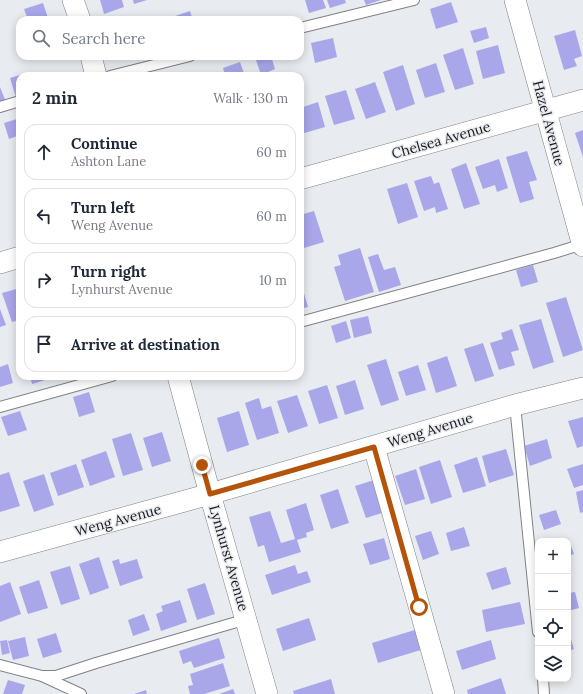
<!DOCTYPE html>
<meta charset="utf-8">
<style>
body{margin:0;font-family:Lora,serif;background:#f2f2f3;color:#1f2937}
.controls{position:absolute;right:12px;bottom:12px;display:grid;overflow:hidden;border-radius:8px;box-shadow:0 2px 10px #0003}
.controls button{width:36px;height:36px;display:grid;place-items:center;padding:0;border:0;border-bottom:1px solid #e0e1e3;background:#fff;color:#1f2937;font:20px sans-serif}
.stop{position:absolute;width:12px;height:12px;margin:-9px;border:3px solid #b45309;border-radius:50%;background:#fff}
.stop.end{background:#b45309;border-color:#fff;box-shadow:0 1px 4px #0008}
.list{margin:0;padding:0;list-style:none}
h2{display:flex;justify-content:space-between;align-items:center;height:52px;margin:0;padding:0 16px;font-size:17px}
h2 small{font-size:13px;font-weight:400;color:#747a83}
.list li{display:grid;grid-template-columns:26px 1fr auto;gap:12px;align-items:center;box-sizing:border-box;height:56px;margin:0 8px 8px;padding:0 8px;border:1px solid #e0e1e3;border-radius:12px}
.list b{display:block;font-size:15px;white-space:nowrap}
.list p{margin:0;font-size:13px;white-space:nowrap;color:#747a83}
.list em{font-size:13px;font-style:normal;color:#747a83}
.icon{flex:none;width:22px;height:22px;fill:none;stroke:currentColor;stroke-width:2;stroke-linecap:round;stroke-linejoin:round}
.map{position:relative;flex:none;width:583px;height:694px;overflow:hidden}
.search{position:absolute;background:#fff;box-shadow:0 2px 10px #0003;left:16px;top:16px;width:288px;height:44px;display:flex;align-items:center;gap:10px;box-sizing:border-box;padding:0 14px;border-radius:12px;color:#747a83;font-size:15px}
.panel{position:absolute;background:#fff;box-shadow:0 2px 10px #0003;left:16px;top:72px;width:288px;height:308px;border-radius:12px}
.map>svg:first-child{display:block}
.building{fill:#a9a7ea}
.lines{fill:none;stroke-linecap:round;stroke-linejoin:round}
.service-casing{stroke:#7f8285;stroke-width:12}
.minor-casing{stroke:#7f8285;stroke-width:22}
.service{stroke:#fff;stroke-width:10}
.minor{stroke:#fff;stroke-width:21}
.route{stroke:#b45309;stroke-width:5}
.labels{text-anchor:middle;stroke-width:3;stroke-linejoin:round;paint-order:stroke}
.street-label{font-size:14px;fill:#191a1c;stroke:#e8ebef}
</style>
<div class="map">
<svg width="583" height="694" viewBox="0 0 583 694">
<rect width="100%" height="100%" fill="#e8ebef"/>
<g class="building">
<path d="M100 0H122L124 7 104 14Z"/>
<path d="M133 0H147L134 4Z"/>
<path d="M305 0H323L326 8 309 13Z"/>
<path d="M327 0H345L346 3 330 8Z"/>
<path d="M364 0H381L366 5Z"/>
<path d="M451 2 458 22 436 29 430 9Z"/>
<path d="M43 3 48 18 42 20H28L24 9Z"/>
<path d="M190 11 193 20H174L172 17Z"/>
<path d="M486 27 489 38 474 43 470 31Z"/>
<path d="M575 30 582 56 574 59 577 66 564 70 554 36Z"/>
<path d="M333 38 337 57 315 63 311 43Z"/>
<path d="M498 45 505 73 483 79 476 51Z"/>
<path d="M463 48 474 84 455 90 443 55Z"/>
<path d="M267 56H271L275 69 261 75 256 60Z"/>
<path d="M240 62 245 76H225L223 68Z"/>
<path d="M436 63 445 92 425 98 416 70Z"/>
<path d="M403 65 415 104 396 111 383 72Z"/>
<path d="M30 72 31 76H20V100L17 101 10 78Z"/>
<path d="M375 82 386 112 366 119 355 89Z"/>
<path d="M0 87 6 102 0 104Z"/>
<path d="M346 90 355 119 334 125 325 96Z"/>
<path d="M318 102 325 127 301 134 300 130V108Z"/>
<path d="M17 119 20 128V135L9 139 4 123Z"/>
<path d="M583 130V157L575 133Z"/>
<path d="M527 151 537 180 529 182 534 199 520 203 506 157Z"/>
<path d="M499 159 508 188 497 192 495 185 483 189 475 167Z"/>
<path d="M466 163 480 204 464 209 451 169Z"/>
<path d="M431 176 434 184 439 182 448 209 436 213 435 207 424 211 414 181Z"/>
<path d="M407 183 418 217 398 224 387 189Z"/>
<path d="M314 211 324 242 304 248 300 236V215Z"/>
<path d="M360 248 374 292 345 301 334 267 341 265 338 255Z"/>
<path d="M378 254 384 270 395 267 401 285 379 292 368 257Z"/>
<path d="M533 265 538 282 521 287 516 270Z"/>
<path d="M20 288V320L12 322 2 293Z"/>
<path d="M303 290 308 307 300 309V291Z"/>
<path d="M566 297 583 350 563 357 546 303Z"/>
<path d="M0 309 6 325 0 327Z"/>
<path d="M368 316 372 333 354 338 350 320Z"/>
<path d="M541 319 554 362 533 369 519 325Z"/>
<path d="M346 321 351 338 336 343 331 326Z"/>
<path d="M512 329 519 350 511 352 515 365 499 370 490 343 503 339 501 333Z"/>
<path d="M483 343 494 376 475 382 464 349Z"/>
<path d="M447 356 457 386 436 393 427 363Z"/>
<path d="M386 359 399 400 381 406 367 365Z"/>
<path d="M8 364 13 383 0 387V367Z"/>
<path d="M418 365 426 390 406 396 398 372Z"/>
<path d="M30 376H51L52 378 32 384Z"/>
<path d="M355 380 364 409 345 415 336 386Z"/>
<path d="M327 385 338 418 319 424 308 391Z"/>
<path d="M89 392 95 412 79 417 73 397Z"/>
<path d="M297 395 308 426 288 433 277 401Z"/>
<path d="M259 398 262 409 271 406 279 433 257 440 245 403Z"/>
<path d="M20 411 27 430 8 436 1 417Z"/>
<path d="M239 411 249 445 227 452 217 418Z"/>
<path d="M583 417V446L577 448 568 421Z"/>
<path d="M162 432 171 461 152 467 143 438Z"/>
<path d="M131 433 143 470 123 476 112 439Z"/>
<path d="M547 439 552 458 530 466 524 446Z"/>
<path d="M506 449 514 475 489 483 482 456Z"/>
<path d="M106 451 115 477 90 486 81 460Z"/>
<path d="M477 457 486 486 463 493 454 465Z"/>
<path d="M440 460 452 497 431 504 419 467Z"/>
<path d="M76 464 84 487 58 496 50 473Z"/>
<path d="M583 464V485L574 488 567 469Z"/>
<path d="M416 469 425 499 405 505 395 476Z"/>
<path d="M9 472 20 506 0 512V475Z"/>
<path d="M44 474 54 505 34 512 23 481Z"/>
<path d="M374 480 385 512 366 518 355 486Z"/>
<path d="M338 489 349 523 331 529 320 495Z"/>
<path d="M583 490V512L580 513 576 492Z"/>
<path d="M306 503 314 530 306 533 307 537 297 540 301 552 269 562 264 545 258 547 249 517 270 511 281 543 295 539 286 510Z"/>
<path d="M556 510 561 524 544 530 539 515Z"/>
<path d="M464 527 470 546 451 551 446 533Z"/>
<path d="M431 531 439 554 423 560 415 536Z"/>
<path d="M384 538 390 559 370 565 363 544Z"/>
<path d="M568 543H570L574 554 568 556Z"/>
<path d="M99 557 109 588 90 595 79 564Z"/>
<path d="M119 559 120 564 137 559 143 578 120 586 112 561Z"/>
<path d="M295 565 298 574 307 571 311 582 272 595 265 575Z"/>
<path d="M70 566 80 599 61 605 50 572Z"/>
<path d="M506 567 511 584 492 590 486 573Z"/>
<path d="M39 580 48 608 28 614 19 587Z"/>
<path d="M10 582 21 614 0 622V586Z"/>
<path d="M205 583 215 614 197 620 187 589Z"/>
<path d="M575 592 579 608 568 611V593Z"/>
<path d="M180 600 187 622 161 631 156 614 163 611 161 606Z"/>
<path d="M520 602 525 624 486 632 482 610Z"/>
<path d="M144 614 150 630 133 636 128 620Z"/>
<path d="M309 618 316 640 283 651 276 629Z"/>
<path d="M418 629 424 649 378 663 372 643Z"/>
<path d="M568 630 574 649 568 651Z"/>
<path d="M56 633 62 652 43 658 37 639Z"/>
<path d="M25 637 29 656 13 660 8 641Z"/>
<path d="M219 638 225 658 194 668 191 661 183 664 179 651Z"/>
<path d="M7 640 10 653 2 655 0 641Z"/>
<path d="M491 640 496 659 462 670 456 651Z"/>
<path d="M223 663 230 686 204 694H190L188 686 193 685 190 674Z"/>
<path d="M501 678 506 694H468L467 690Z"/>
<path d="M331 679 335 694H294L293 691Z"/>
<path d="M8 680 25 685 22 694H3Z"/>
<path d="M233 689 235 694H219Z"/>
<path d="M146 690 147 694H134Z"/>
</g>
<g class="lines">
<defs>
<g id="service">
<path d="M300 28 414 0"/>
<path d="M110 76 190 56"/>
<path d="M0 107 20 101"/>
<path d="M300 322 554 253 583 244"/>
<path d="M515 405 538 632"/>
<path d="M0 407 112 376"/>
<path d="M0 665 42 676 81 694"/>
<path d="M42 676H56L96 663 247 619"/>
<path d="M543 679 544 694"/>
</g>
<g id="minor">
<path d="M73 0 80 20"/>
<path d="M515 0 583 246"/>
<path d="M91 56 96 76"/>
<path d="M300 179 583 100"/>
<path d="M0 263 20 257"/>
<path d="M178 376 210 494 267 694"/>
<path d="M374 447 444 694"/>
<path d="M0 552 210 494 515 405 583 388"/>
</g>
</defs>
<use href="#service" class="service-casing"/>
<use href="#minor" class="minor-casing"/>
<use href="#service" class="service"/>
<use href="#minor" class="minor"/>
</g>
<g class="lines">
<path class="route" d="M202 465 210 494 374 447 419 607"/>
</g>
<g class="labels">
<g class="street-label">
<text transform="translate(549 123) rotate(75)" y="5">Hazel Avenue</text>
<text transform="translate(441 140) rotate(-16)" y="5">Chelsea Avenue</text>
<text transform="translate(430 430) rotate(-17)" y="5">Weng Avenue</text>
<text transform="translate(118 520) rotate(-15)" y="5">Weng Avenue</text>
<text transform="translate(229 558) rotate(74)" y="5">Lynhurst Avenue</text>
</g>
</g>
</svg>
<div class="controls">
<button>+</button>
<button>−</button>
<button><svg class="icon" aria-label="locate" viewBox="0 0 24 24"><circle cx="12" cy="12" r="6"/><path d="M12 2v4M12 18v4M2 12h4M18 12h4"/></svg></button>
<button><svg class="icon" aria-label="layers" viewBox="0 0 24 24"><path d="M12 4l9 5-9 5-9-5zM3 14l9 5 9-5"/></svg></button>
</div>
<div class="stop" style="left:419px;top:607px"></div>
<div class="stop end" style="left:202px;top:465px"></div>
<div class="search"><svg class="icon" aria-label="search" viewBox="0 0 24 24"><circle cx="10" cy="10" r="6"/><path d="M15 15l6 6"/></svg>Search here</div>
<section class="panel">
<h2>2 min<small>Walk · 130 m</small></h2>
<ul class="list">
<li><svg class="icon" aria-label="ahead" viewBox="0 0 24 24"><path d="M12 20V5M6 11l6-6 6 6"/></svg><div><b>Continue</b><p>Ashton Lane</p></div><em>60 m</em></li>
<li><svg class="icon" aria-label="left" viewBox="0 0 24 24"><path d="M17 20v-9H6M10 6l-5 5 5 5"/></svg><div><b>Turn left</b><p>Weng Avenue</p></div><em>60 m</em></li>
<li><svg class="icon" aria-label="right" viewBox="0 0 24 24"><path d="M7 20v-9h11M14 6l5 5-5 5"/></svg><div><b>Turn right</b><p>Lynhurst Avenue</p></div><em>10 m</em></li>
<li><svg class="icon" aria-label="arrive" viewBox="0 0 24 24"><path d="M6 21V4h12l-3 4 3 4H6"/></svg><div><b>Arrive at destination</b></div></li>
</ul>
</section>
</div>
